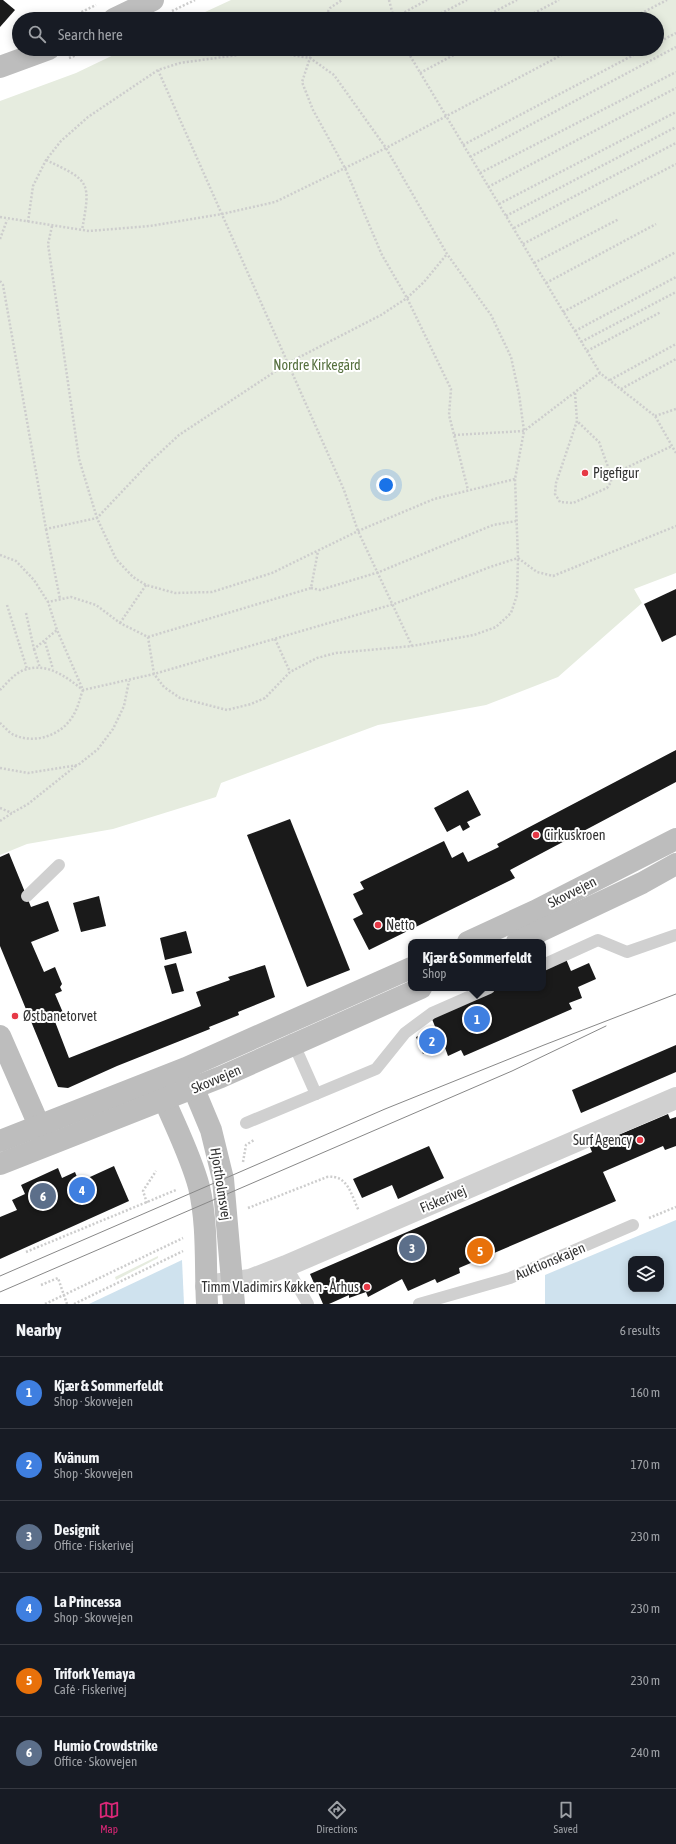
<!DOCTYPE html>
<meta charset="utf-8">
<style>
body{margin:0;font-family:"Asap Condensed",sans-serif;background:#242831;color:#f1f3f6}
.controls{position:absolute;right:12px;bottom:12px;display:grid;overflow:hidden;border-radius:8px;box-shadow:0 2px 10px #0003}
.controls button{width:36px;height:36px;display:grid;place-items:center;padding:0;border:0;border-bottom:1px solid #363941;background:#171b24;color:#f1f3f6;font:20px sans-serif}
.you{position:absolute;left:386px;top:485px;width:14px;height:14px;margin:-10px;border:3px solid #fff;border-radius:50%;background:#1a73e8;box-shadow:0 0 0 6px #1a73e833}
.badge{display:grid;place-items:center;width:26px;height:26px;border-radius:50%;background:#db2777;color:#fff;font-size:13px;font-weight:700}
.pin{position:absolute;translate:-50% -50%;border:2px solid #fff;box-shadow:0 1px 4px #0006}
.popup{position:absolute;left:408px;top:939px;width:138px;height:52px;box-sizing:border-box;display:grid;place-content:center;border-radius:8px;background:#171b24;filter:drop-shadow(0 1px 3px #0005);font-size:13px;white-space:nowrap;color:#9ea1a6}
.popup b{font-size:15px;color:#f1f3f6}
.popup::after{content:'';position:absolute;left:50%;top:100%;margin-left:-8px;border:8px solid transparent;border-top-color:#171b24}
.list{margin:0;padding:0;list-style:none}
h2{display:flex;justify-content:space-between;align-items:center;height:52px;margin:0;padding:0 16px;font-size:17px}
h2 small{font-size:13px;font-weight:400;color:#9ea1a6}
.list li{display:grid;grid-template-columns:26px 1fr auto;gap:12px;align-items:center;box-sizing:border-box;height:72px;padding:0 16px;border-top:1px solid #363941}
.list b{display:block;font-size:15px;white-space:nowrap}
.list p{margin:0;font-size:13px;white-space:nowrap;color:#9ea1a6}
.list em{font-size:13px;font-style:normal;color:#9ea1a6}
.icon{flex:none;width:22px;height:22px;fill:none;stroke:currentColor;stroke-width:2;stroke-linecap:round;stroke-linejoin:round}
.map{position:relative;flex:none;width:676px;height:1304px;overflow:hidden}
.search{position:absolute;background:#171b24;box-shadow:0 2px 10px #0003;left:12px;right:12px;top:12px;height:44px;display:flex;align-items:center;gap:10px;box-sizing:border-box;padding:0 14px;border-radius:22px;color:#9ea1a6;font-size:15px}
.sheet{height:484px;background:#171b24}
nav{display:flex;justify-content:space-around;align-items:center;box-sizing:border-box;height:56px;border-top:1px solid #363941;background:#171b24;font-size:11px;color:#9ea1a6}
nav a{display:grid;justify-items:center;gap:2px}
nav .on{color:#db2777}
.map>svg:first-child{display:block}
.green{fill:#e6ecdf}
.water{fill:#cfe2ee;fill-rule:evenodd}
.building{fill:#1a1a1a}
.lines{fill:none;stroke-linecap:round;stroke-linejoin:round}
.path{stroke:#cdcdcd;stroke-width:2.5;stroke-dasharray:2 2;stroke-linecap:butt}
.lane{stroke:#d0d0d0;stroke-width:12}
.street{stroke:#d0d0d0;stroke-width:22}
.secondary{stroke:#bdbdbd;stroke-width:22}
.tram{stroke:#888;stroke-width:1}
.poi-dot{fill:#e63946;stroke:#fff;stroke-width:1.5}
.labels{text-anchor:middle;stroke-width:4;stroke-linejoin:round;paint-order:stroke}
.park-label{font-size:14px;fill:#56703f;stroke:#fff}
.poi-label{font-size:14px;fill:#333;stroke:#fff;text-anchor:start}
.street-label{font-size:14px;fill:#333;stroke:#fff}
</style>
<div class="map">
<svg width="676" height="1304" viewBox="0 0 676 1304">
<rect width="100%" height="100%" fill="#fff"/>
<g class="green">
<path d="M231 0H676V573L634 589 642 603 558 677 486 705 378 725 221 783 216 797 113 829 27 844 0 855V101L76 73 126 49H657V19H190Z"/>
<path d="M158 1256V1258L116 1280 115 1277Z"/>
</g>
<g class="water">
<path d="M676 1220V1304H545V1275ZM631 1259H661V1289H631Z"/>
<path d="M182 1260 184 1304H89Z"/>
</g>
<g class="building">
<path d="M0 0H3L15 10 0 27Z"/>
<path d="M676 589V635L662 642 644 604Z"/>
<path d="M676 750V782L510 870 515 878 369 950 353 919 363 914 353 894 364 889 360 882 444 841 452 858 463 852 468 862 499 847 497 844Z"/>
<path d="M468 790 481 815 467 822 470 827 463 831 460 825 447 832 434 808Z"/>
<path d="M290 819 350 970 307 987 247 835Z"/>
<path d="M9 853 31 907 48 901 59 931 31 942 44 972 55 967 62 984 60 987 62 991 55 994 64 1015 54 1019 69 1058 201 1006 196 992 230 980 228 977 265 965 275 997 238 1012 239 1015 209 1027 210 1029 117 1066 68 1088 58 1087 0 946V857Z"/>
<path d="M99 896 106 926 81 932 73 903Z"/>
<path d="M186 931 192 953 165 960 160 938Z"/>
<path d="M566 959 571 971 589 963 596 979 578 987 582 998 569 1003 572 1009 464 1056 461 1050 448 1056 444 1045 423 1054 416 1037 436 1029 432 1019 492 988H543V966Z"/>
<path d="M176 963 184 991 172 994 164 966Z"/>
<path d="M676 1045V1072L581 1113 572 1090Z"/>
<path d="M668 1114 670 1119 676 1117V1146L665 1150 663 1146 603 1172 616 1201 459 1268 460 1273 437 1283 435 1279 408 1291 402 1279 368 1297 366 1292 349 1298V1295L329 1304H323L310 1274 592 1152 590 1147Z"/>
<path d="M429 1146 444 1178 398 1199 392 1185 362 1198 353 1179Z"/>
<path d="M114 1166 129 1201 0 1259V1217L17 1210 12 1200 25 1194 21 1185 58 1168 62 1178 75 1172 79 1182Z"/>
</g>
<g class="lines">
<g class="path">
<path d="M389 0 394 19"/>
<path d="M172 11 195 0"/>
<path d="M394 18 427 0"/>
<path d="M67 19 96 5"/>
<path d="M324 19 330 8 342 0"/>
<path d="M430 19 467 0"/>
<path d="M480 19 517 0"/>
<path d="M523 19 559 0"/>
<path d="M630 19 667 0"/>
<path d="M657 43 676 33"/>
<path d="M313 49 302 82 313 110 345 168 382 255 407 298 451 389 449 415 468 490"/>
<path d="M406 49 600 373 655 416 676 453"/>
<path d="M410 56 423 49"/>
<path d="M69 58 91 49"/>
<path d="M158 70 344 490 358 531 412 646"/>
<path d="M420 73 465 49"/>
<path d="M463 145 645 49"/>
<path d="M470 157 676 47"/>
<path d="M46 160C90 181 91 181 82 230"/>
<path d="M480 173 676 72"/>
<path d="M488 187 676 88"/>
<path d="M499 204 676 112"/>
<path d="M506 216 676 127"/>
<path d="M0 217 89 231 150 226 222 214 275 202 386 148 573 49"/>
<path d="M28 222 33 186 46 160 61 141 88 117 158 70 180 63 266 51 310 58 334 75 386 148 447 254 491 315 511 357 519 394 524 431 515 479 518 558 517 595 511 613 496 627 474 635 412 646 336 653 317 658 290 672 265 698 251 704 227 710 180 698 164 687 154 674 148 637 120 623 96 605 71 597 48 602"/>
<path d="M52 226 48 244 79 459 97 518 116 559 133 577 146 585 175 593 212 592 272 573 358 531 434 499 515 479"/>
<path d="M514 228 676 143"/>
<path d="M0 239 7 220"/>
<path d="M523 244 676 164"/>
<path d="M534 263 619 219"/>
<path d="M0 281 3 285 46 529 97 518 151 461 179 435 288 363 381 315 407 298 424 282 447 254"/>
<path d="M546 283 656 224"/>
<path d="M563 312 676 252"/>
<path d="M575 331 676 277"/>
<path d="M581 342 676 292"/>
<path d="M587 351 661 312"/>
<path d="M610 380 676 344"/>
<path d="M621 389 676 359"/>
<path d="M575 393 577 421 556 483 555 494 560 502 573 503 607 488 611 482V475L599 442 577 421"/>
<path d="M655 416 676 409"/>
<path d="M454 435 524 431 600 373"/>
<path d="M611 475 672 446"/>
<path d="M46 529 60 599"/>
<path d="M0 555 16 561 34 580 48 602 57 630 83 690C80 697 79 704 76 710 66 734 37 745 14 735 9 733 4 726 0 723"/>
<path d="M311 588 320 590 379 572 493 525 516 521"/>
<path d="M7 605 27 669"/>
<path d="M26 613 34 649 57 630"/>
<path d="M120 623 146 585"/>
<path d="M148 637 311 588 318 551"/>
<path d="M275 639 290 672"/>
<path d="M45 642 53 669"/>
<path d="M34 649 40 668"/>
<path d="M0 690C7 683 15 673 24 670 47 662 65 676 83 690L154 674 394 604 490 567 518 558 537 572 553 576 676 526"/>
<path d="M0 768 28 773 78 765 98 749 113 729 124 706 129 681"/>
<path d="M0 808 12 813"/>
<path d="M0 821 12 813 28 804 77 765"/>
<path d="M243 1162 246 1145 254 1140"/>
<path d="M147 1203 143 1191 156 1171"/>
<path d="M248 1208 327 1177C348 1174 351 1195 359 1211"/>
<path d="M649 1218 676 1207"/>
<path d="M26 1252 176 1190"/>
<path d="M41 1285 58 1278 67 1304"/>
<path d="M45 1304 183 1238"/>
<path d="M74 1304 183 1251"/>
</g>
<g class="lane">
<path d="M27 896 59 865"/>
<path d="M543 965 598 940 627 952 676 935"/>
<path d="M292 1040 316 1094"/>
<path d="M246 1123 376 1069 405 1033 432 1013 489 988"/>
<path d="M286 1266 308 1304"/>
<path d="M419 1304 510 1278 633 1225"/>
</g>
<path class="street" d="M206 1286 250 1280 286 1266 676 1098"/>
<g class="secondary">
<path d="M114 19 153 0"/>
<path d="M0 67 49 49"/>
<path d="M468 942 535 911 676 839"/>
<path d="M517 942 642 883 676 864"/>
<path d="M0 1036 45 1139"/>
<path d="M188 1075 211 1130 223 1179 234 1304"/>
<path d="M159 1087C172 1120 190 1153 199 1187 208 1225 205 1266 207 1304"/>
<path d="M0 1141 186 1068 411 968"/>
<path d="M0 1164 221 1077 421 988"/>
</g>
<g class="tram">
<path d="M0 1276 385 1109 544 1045 676 994"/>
<path d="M0 1292 512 1071 606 1026"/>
</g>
</g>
<g class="poi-dot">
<circle cx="585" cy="473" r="4"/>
<circle cx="536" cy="835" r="4"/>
<circle cx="378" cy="925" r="4"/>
<circle cx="15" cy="1016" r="4"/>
<circle cx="640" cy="1140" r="4"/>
<circle cx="367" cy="1287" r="4"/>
</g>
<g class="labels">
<g class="park-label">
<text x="317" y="370">Nordre Kirkegård</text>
</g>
<g class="poi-label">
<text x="593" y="478">Pigefigur</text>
<text x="544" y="840">Cirkuskroen</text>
<text x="386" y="930">Netto</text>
<text x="23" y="1021">Østbanetorvet</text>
<text x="632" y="1145" text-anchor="end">Surf Agency</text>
<text x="359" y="1292" text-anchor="end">Timm Vladimirs Køkken - Århus</text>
</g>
<g class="street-label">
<text transform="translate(572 892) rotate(-27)" y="5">Skovvejen</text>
<text transform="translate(216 1079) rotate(-23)" y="5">Skovvejen</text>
<text transform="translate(221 1184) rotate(81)" y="5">Hjortholmsvej</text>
<text transform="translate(443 1199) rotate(-23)" y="5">Fiskerivej</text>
<text transform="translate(550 1261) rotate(-23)" y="5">Auktionskajen</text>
</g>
</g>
</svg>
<div class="controls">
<button><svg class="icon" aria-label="layers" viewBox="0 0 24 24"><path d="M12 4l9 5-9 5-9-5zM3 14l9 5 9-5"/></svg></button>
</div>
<div class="you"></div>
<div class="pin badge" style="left:477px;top:1019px;background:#3f7fe0">1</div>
<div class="popup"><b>Kjær &amp; Sommerfeldt</b>Shop</div>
<div class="pin badge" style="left:432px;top:1041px;background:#3f7fe0">2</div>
<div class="pin badge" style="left:412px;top:1248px;background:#5c6f8a">3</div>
<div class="pin badge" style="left:82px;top:1190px;background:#3f7fe0">4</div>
<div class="pin badge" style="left:480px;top:1251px;background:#e8710a">5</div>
<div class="pin badge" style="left:43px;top:1196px;background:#5c6f8a">6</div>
<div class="search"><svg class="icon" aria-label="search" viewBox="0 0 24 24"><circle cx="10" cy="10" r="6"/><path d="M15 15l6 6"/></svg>Search here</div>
</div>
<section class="sheet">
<h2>Nearby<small>6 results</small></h2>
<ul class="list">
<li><span class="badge" style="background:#3f7fe0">1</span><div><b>Kjær &amp; Sommerfeldt</b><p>Shop · Skovvejen</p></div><em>160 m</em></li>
<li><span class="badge" style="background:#3f7fe0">2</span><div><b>Kvänum</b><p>Shop · Skovvejen</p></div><em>170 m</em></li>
<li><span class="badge" style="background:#5c6f8a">3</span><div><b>Designit</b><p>Office · Fiskerivej</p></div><em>230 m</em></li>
<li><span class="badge" style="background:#3f7fe0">4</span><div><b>La Princessa</b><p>Shop · Skovvejen</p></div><em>230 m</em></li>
<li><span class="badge" style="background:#e8710a">5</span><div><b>Trifork Yemaya</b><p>Café · Fiskerivej</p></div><em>230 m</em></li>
<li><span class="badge" style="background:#5c6f8a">6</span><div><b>Humio Crowdstrike</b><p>Office · Skovvejen</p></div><em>240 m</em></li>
</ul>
</section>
<nav>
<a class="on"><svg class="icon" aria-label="map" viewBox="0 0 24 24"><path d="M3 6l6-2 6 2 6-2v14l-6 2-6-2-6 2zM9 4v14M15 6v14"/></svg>Map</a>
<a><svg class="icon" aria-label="directions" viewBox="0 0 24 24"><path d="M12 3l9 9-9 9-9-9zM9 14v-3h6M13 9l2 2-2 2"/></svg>Directions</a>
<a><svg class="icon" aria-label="saved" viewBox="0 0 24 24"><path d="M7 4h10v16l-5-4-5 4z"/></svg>Saved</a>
</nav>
